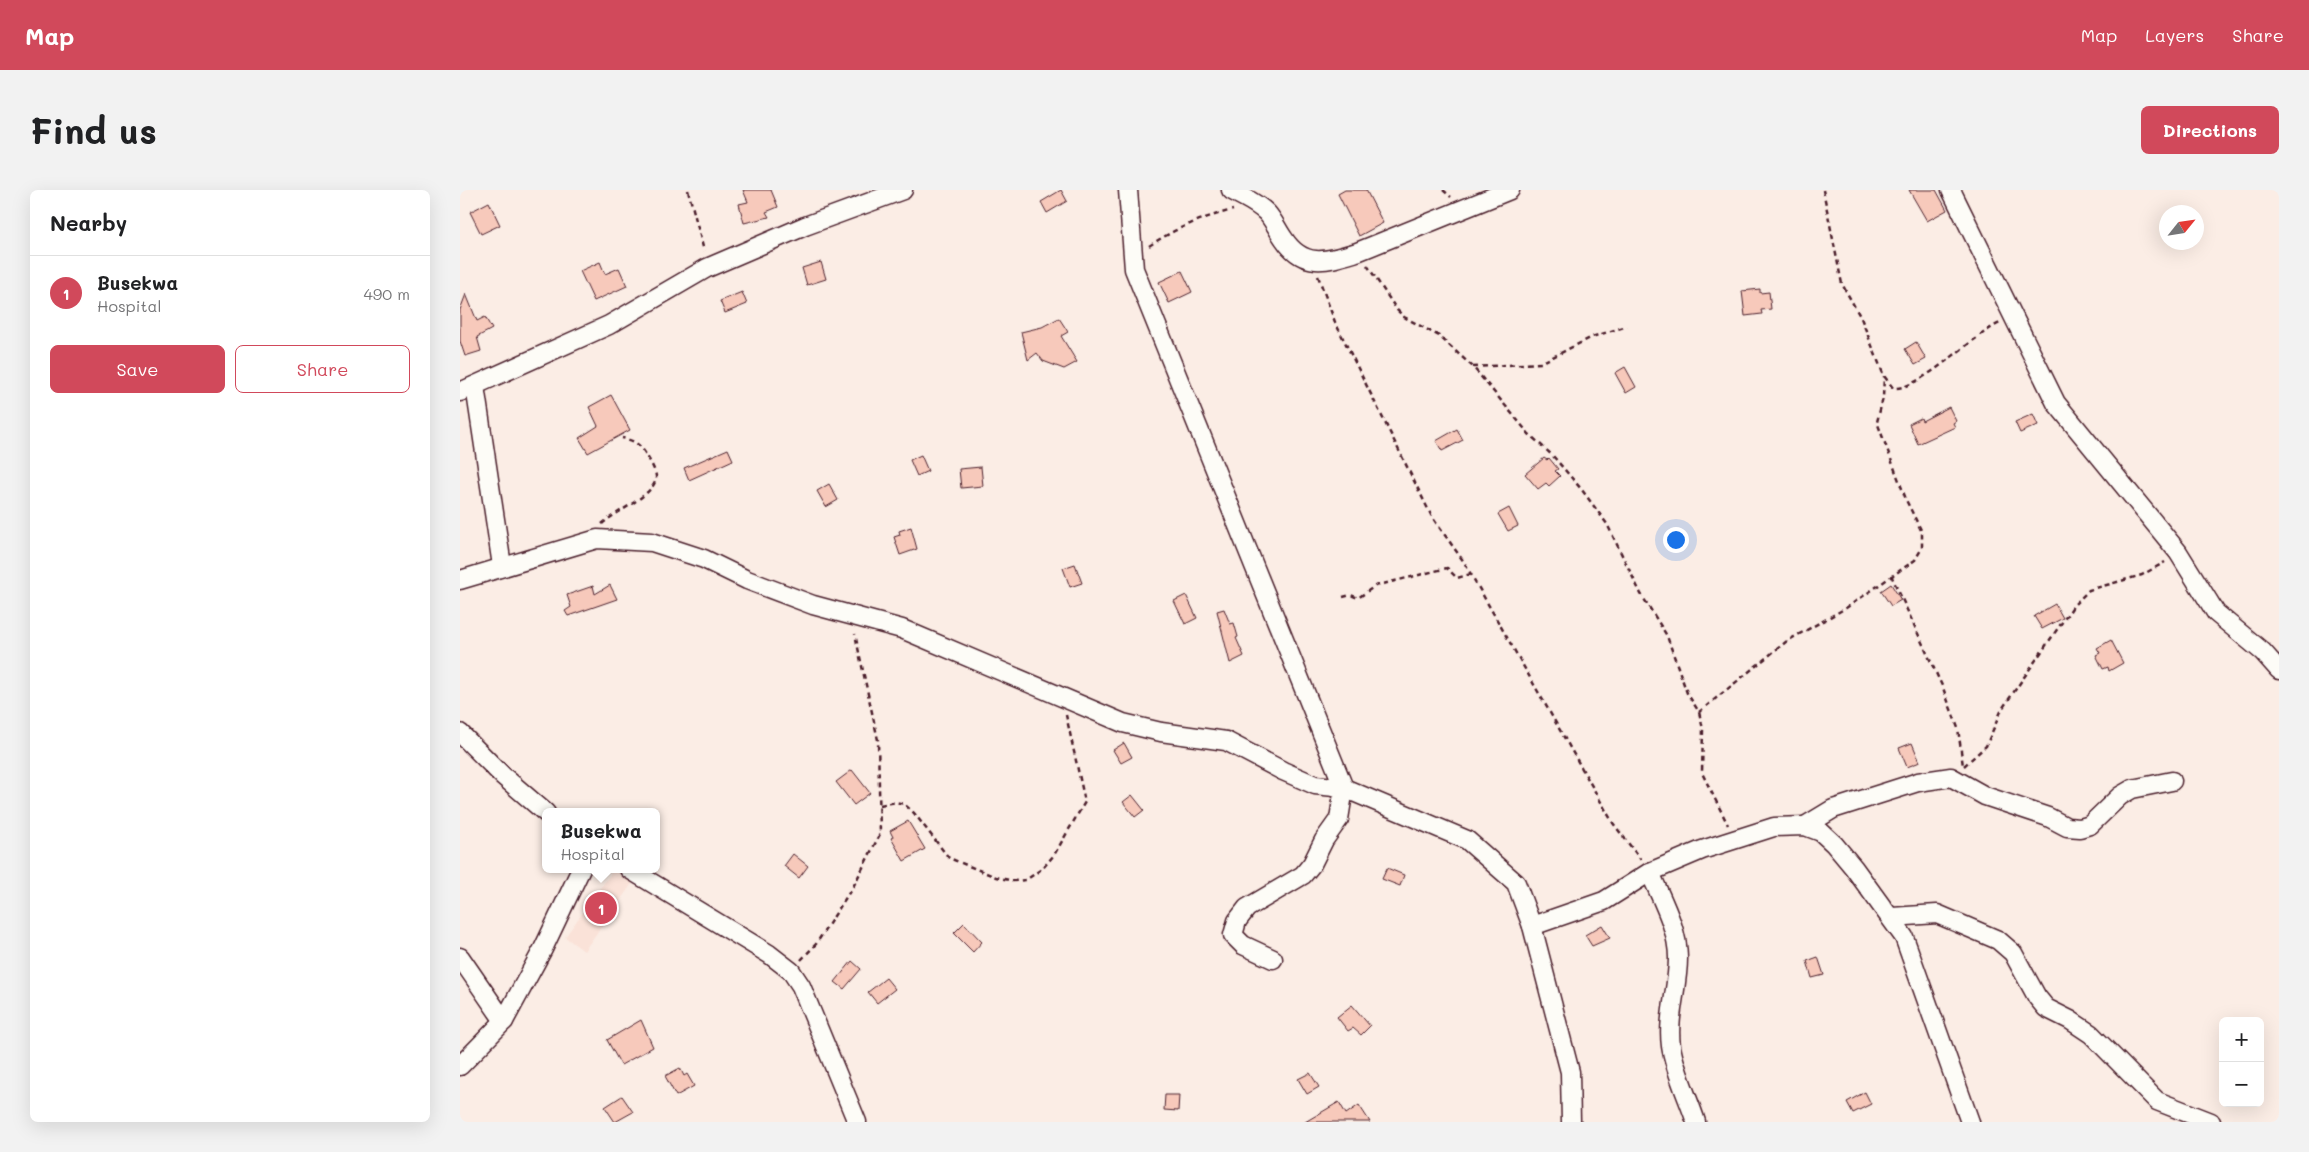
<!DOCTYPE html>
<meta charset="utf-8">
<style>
body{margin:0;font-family:Mali,sans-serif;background:#f2f2f2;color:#202124}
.controls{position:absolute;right:15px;bottom:15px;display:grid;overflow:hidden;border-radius:8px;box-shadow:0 5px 20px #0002}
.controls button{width:45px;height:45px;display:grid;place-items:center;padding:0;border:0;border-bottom:1px solid #e0e0e0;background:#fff;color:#202124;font:25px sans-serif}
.compass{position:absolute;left:1699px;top:15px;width:45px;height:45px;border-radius:50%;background:#fff;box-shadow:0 5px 20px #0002;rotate:60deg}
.you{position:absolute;left:1215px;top:349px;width:18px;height:18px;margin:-12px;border:4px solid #fff;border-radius:50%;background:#1a73e8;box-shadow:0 0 0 8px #1a73e833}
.badge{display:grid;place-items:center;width:32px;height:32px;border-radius:50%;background:#d1495b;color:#fff;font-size:16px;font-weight:700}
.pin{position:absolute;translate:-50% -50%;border:2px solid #fff;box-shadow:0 1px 5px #0006}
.popup{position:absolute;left:82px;top:618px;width:118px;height:65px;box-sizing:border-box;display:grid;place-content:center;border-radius:8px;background:#fff;filter:drop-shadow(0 1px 4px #0005);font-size:16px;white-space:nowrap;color:#757577}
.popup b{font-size:19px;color:#202124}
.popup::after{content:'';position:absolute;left:50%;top:100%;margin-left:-10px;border:10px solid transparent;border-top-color:#fff}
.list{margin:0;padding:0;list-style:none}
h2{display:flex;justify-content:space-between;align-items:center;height:65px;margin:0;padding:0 20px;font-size:21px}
h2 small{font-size:16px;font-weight:400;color:#757577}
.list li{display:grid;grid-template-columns:32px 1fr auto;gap:15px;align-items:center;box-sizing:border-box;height:75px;padding:0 20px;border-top:1px solid #e0e0e0}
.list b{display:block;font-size:19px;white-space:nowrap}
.list p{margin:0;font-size:16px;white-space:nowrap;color:#757577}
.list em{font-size:16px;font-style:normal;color:#757577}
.actions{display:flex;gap:10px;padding:15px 20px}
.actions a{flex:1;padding:11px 0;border:1px solid #d1495b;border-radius:8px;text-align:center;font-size:18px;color:#d1495b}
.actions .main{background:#d1495b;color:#fff}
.map{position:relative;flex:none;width:1819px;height:932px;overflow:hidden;border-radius:8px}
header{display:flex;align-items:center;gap:30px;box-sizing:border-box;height:70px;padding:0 25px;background:#d1495b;color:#fff}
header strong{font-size:24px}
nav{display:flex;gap:28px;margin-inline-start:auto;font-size:18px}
.intro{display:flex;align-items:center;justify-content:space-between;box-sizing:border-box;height:120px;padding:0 30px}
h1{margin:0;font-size:35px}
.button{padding:12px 22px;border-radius:8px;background:#d1495b;color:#fff;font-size:18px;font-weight:700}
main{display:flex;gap:30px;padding:0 30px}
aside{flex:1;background:#fff;border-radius:8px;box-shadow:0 5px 20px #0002}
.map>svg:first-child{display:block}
.built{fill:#fae2d8}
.building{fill:#f7c9bb;stroke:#4a1f2b}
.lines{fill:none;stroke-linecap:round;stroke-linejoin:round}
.minor-casing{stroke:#4a1f2b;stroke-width:21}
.path{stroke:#4a1f2b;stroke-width:2.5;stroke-dasharray:5 4;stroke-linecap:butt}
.minor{stroke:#fdfcf7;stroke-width:18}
</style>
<header>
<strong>Map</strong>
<nav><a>Map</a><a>Layers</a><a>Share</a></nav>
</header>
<div class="intro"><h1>Find us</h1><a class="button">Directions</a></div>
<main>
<aside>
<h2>Nearby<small></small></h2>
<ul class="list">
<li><span class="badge">1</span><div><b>Busekwa</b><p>Hospital</p></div><em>490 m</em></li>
</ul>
<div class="actions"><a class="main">Save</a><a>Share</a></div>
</aside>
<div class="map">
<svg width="1819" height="932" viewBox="0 0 1819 932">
<rect width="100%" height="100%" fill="#fbede5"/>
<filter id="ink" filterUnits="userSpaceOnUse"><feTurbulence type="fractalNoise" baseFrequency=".02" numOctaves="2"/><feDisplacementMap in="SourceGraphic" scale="10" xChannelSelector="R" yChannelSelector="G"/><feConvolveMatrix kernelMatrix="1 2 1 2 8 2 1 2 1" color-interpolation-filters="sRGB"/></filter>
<g filter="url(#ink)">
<path class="built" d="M154 679H163L176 688 124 761 105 747Z"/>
<g class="building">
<path d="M283 0H311L318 17 306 22 309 27 284 33 279 14 288 12Z"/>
<path d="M601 0 607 11 587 23 581 12Z"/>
<path d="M885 0H906L923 33 899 46 878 4Z"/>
<path d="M1449 0H1476L1487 20 1467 31Z"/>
<path d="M29 12 40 35 21 44 10 22Z"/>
<path d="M140 72 145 84 159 78 167 96 134 111 120 81Z"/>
<path d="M361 72 366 89 347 95 342 78Z"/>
<path d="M722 81 732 102 709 113 699 92Z"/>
<path d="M1300 99V103L1309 102 1311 119 1301 120 1302 124 1285 126 1282 101Z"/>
<path d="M282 102 287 114 265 123 260 111Z"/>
<path d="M6 104 17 131 25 127 32 139 17 147 21 161 5 166 0 151V120Z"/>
<path d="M599 128 608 142 601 146 617 172 604 179 583 171 577 163 568 170 561 142 582 137Z"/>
<path d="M1456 152 1466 169 1455 175 1445 159Z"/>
<path d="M1165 177 1176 197 1166 203 1155 183Z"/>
<path d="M151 205 170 240 128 263 119 248 138 236 129 217Z"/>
<path d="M1489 217 1496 231 1493 233 1495 237 1458 254 1449 234 1461 228 1462 231Z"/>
<path d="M1573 224 1578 235 1560 243 1555 232Z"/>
<path d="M997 239 1003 250 982 261 976 251Z"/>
<path d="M268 259 273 270 229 290 224 278Z"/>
<path d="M461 265 468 281 457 286 450 270Z"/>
<path d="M1084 268 1087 270 1089 268 1098 279 1095 281 1100 286 1089 296 1086 293 1078 299 1065 284Z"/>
<path d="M521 277 523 296 501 298 499 279Z"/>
<path d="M369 294 378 310 366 317 357 301Z"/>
<path d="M1049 318 1058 336 1048 341 1038 324Z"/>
<path d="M451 337 457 359 440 365 434 347 440 345 439 341Z"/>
<path d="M615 374 622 393 610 397 603 378Z"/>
<path d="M1431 394 1441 410 1431 416 1421 401Z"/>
<path d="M150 395 157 409 108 426 105 421 111 417 107 405 133 396 135 404Z"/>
<path d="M726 405 737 428 725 434 714 411Z"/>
<path d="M1595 414 1603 428 1582 439 1574 426Z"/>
<path d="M764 419 770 434 774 433 778 447 776 448 784 466 770 473 757 421Z"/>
<path d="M1651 450 1663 473 1649 481 1648 477 1643 479 1636 465 1640 463 1637 458Z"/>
<path d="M664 553 672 567 661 573 653 560Z"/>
<path d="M1452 553 1460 572 1447 577 1439 558Z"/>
<path d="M392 580 410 603 394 615 376 592Z"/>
<path d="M672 605 684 620 675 627 663 612Z"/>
<path d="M448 631 465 659 444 671 431 648 433 647 430 641Z"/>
<path d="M333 664 348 676 339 688 324 676Z"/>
<path d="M927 678 944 685 940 696 922 689Z"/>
<path d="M504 733 522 752 513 762 494 743Z"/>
<path d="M1142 735 1150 748 1132 756 1125 745Z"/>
<path d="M1358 767 1364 785 1352 788 1347 771Z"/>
<path d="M392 771 401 779 384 799 375 792Z"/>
<path d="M426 788 435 799 417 813 408 802Z"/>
<path d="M892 815 910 836 901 845 893 838 888 841 877 827Z"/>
<path d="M181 830 193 857 161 875 147 850Z"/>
<path d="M220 878 224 886 227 884 234 896 216 906 205 886Z"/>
<path d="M850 883 859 897 847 904 838 889Z"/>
<path d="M1405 902 1411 914 1393 923 1387 912Z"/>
<path d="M705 905H719L718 921 704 920Z"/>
<path d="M162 906 173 922 155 932 145 917Z"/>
<path d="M879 912 886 924 899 915 910 932H845Z"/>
</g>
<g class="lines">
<defs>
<g id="minor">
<path d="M668 0 674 79 884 598 1007 650 1056 693 1072 736 1110 882 1111 932"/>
<path d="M771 0C784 8 796 12 807 23 814 31 818 41 824 49 844 79 867 71 897 62L1050 0"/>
<path d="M1491 0 1596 213 1718 362 1756 423 1803 462 1819 480"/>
<path d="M15 196 42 376"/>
<path d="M0 202 149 135 247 78 345 36 443 0"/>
<path d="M0 390 137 349 192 352 244 369 287 390 353 415 442 439 663 533 701 542 766 551 823 581 855 595 884 598 879 629 864 650 852 674 843 685 787 718 777 731 773 745 783 755 813 769"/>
<path d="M0 543 43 586 86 623"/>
<path d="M1345 636 1373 619 1458 592 1491 587 1525 606 1588 627 1607 637 1620 638 1630 635 1660 606 1672 599 1712 591"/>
<path d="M169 679 309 764 331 781 341 796 397 932"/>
<path d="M1190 682C1201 709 1218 738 1218 768 1218 798 1207 827 1211 856 1215 882 1228 907 1236 932"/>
<path d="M1432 727 1477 724 1538 750 1553 763 1577 807 1586 818 1610 830 1631 844 1697 911 1751 932"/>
<path d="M1072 736 1144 711 1190 682 1242 660 1314 637 1345 636 1361 642 1374 654 1394 678 1444 747 1510 932"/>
<path d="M0 767 44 831"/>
<path d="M0 876 44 831 83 759 121 679"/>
</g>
</defs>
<use href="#minor" class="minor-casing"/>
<g class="path">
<path d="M228 0 244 61"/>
<path d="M983 0 991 7"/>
<path d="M1363 0 1382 94 1401 128 1424 186 1433 198C1459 201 1513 145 1540 133"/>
<path d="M689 56C714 39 743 27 773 20"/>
<path d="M907 75 937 120 944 127 979 146 1013 177 1069 244 1093 266 1122 300 1147 334 1181 404 1207 446 1227 503 1239 522 1243 539 1242 583 1268 635"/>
<path d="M858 86 875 132 972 327 1004 372 1153 633 1181 670"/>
<path d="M1013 177 1081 173 1132 147 1167 136"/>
<path d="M142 334C154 322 198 304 196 286 195 280 191 273 188 268 181 255 176 251 162 248"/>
<path d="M1431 385 1483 498 1498 538 1503 576"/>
<path d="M883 407 891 405 898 408 915 396 987 378 997 388 1011 384"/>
<path d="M1239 522 1327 451 1386 418 1455 370 1462 358V342L1447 312 1417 232 1423 208 1424 186"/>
<path d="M1504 576 1526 556 1542 519 1614 415 1629 400 1682 385 1705 372"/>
<path d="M420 615 436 612 444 614 454 623 489 668 536 687 553 691 566 690 583 678 594 665 625 612 606 525"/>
<path d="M341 770 356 754 394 695 420 644 418 550 395 444"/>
</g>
<use href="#minor" class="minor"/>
</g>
</g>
</svg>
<div class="controls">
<button>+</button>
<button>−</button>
</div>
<svg class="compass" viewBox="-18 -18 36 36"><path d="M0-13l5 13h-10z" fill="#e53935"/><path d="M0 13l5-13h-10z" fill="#757577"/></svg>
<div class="you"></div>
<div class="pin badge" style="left:141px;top:718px">1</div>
<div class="popup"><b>Busekwa</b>Hospital</div>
</div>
</main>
